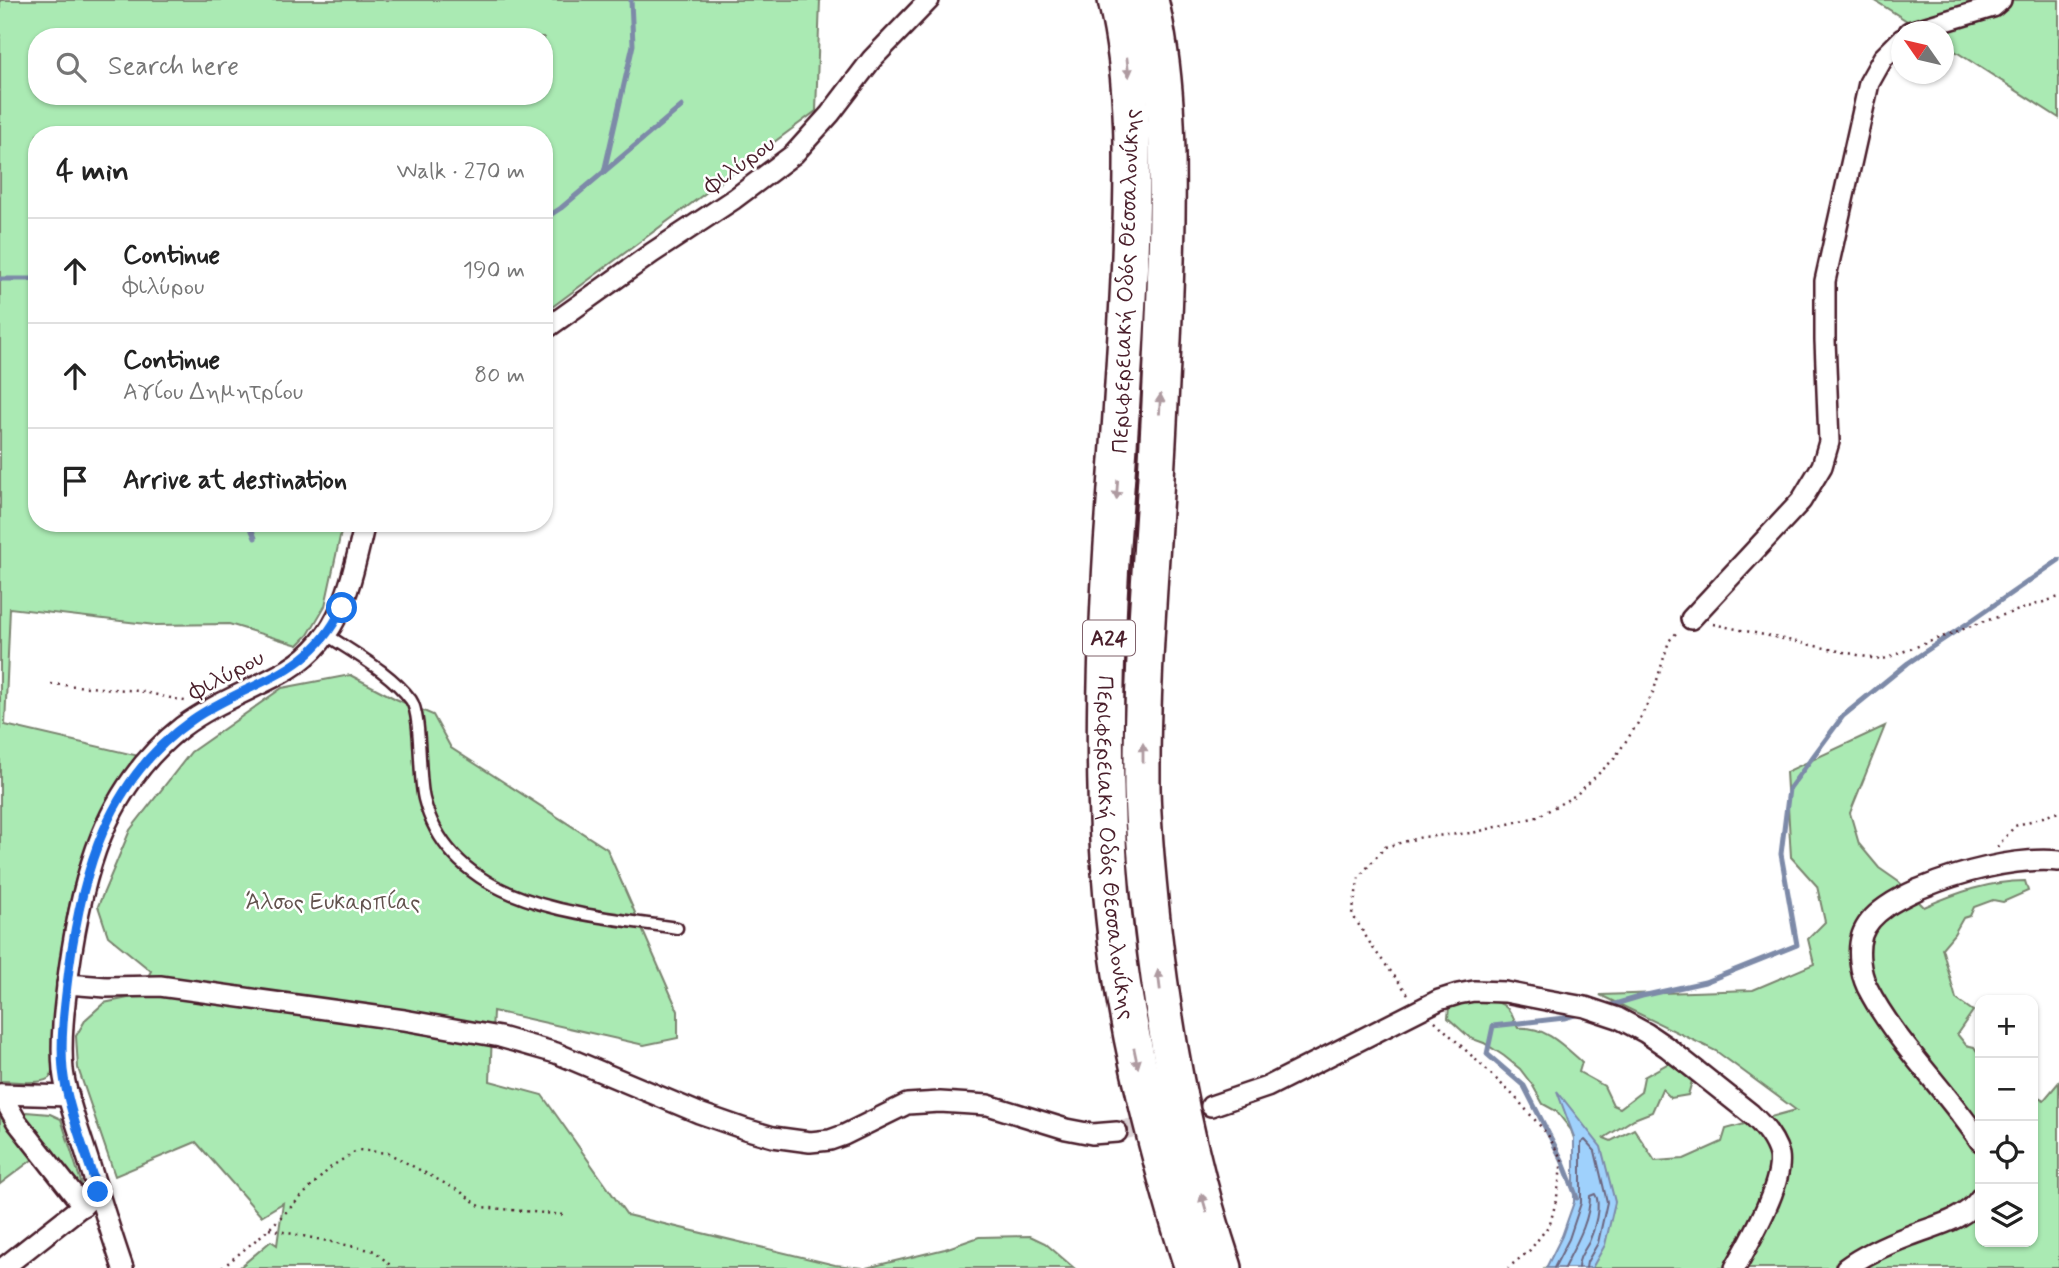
<!DOCTYPE html>
<meta charset="utf-8">
<style>
body{margin:0;font-family:Mynerve,sans-serif;background:#f2f2f2;color:#222}
.controls{position:absolute;right:21px;bottom:21px;display:grid;overflow:hidden;border-radius:14px;box-shadow:0 2px 5px #0004}
.controls button{width:63px;height:63px;display:grid;place-items:center;padding:0;border:0;border-bottom:2px solid #e0e0e0;background:#fff;color:#222;font:35px sans-serif}
.compass{position:absolute;left:1891px;top:21px;width:63px;height:63px;border-radius:50%;background:#fff;box-shadow:0 2px 5px #0004;rotate:304deg}
.stop{position:absolute;width:21px;height:21px;margin:-16px;border:5px solid #1a73e8;border-radius:50%;background:#fff}
.stop.end{background:#1a73e8;border-color:#fff;box-shadow:0 2px 7px #0008}
.list{margin:0;padding:0;list-style:none}
h2{display:flex;justify-content:space-between;align-items:center;height:91px;margin:0;padding:0 28px;font-size:30px}
h2 small{font-size:23px;font-weight:400;color:#767676}
.list li{display:grid;grid-template-columns:46px 1fr auto;gap:21px;align-items:center;box-sizing:border-box;height:105px;padding:0 28px;border-top:2px solid #e0e0e0}
.list b{display:block;font-size:26px;white-space:nowrap}
.list p{margin:0;font-size:23px;white-space:nowrap;color:#767676}
.list em{font-size:23px;font-style:normal;color:#767676}
.icon{flex:none;width:38px;height:38px;fill:none;stroke:currentColor;stroke-width:2;stroke-linecap:round;stroke-linejoin:round}
.map{position:relative;flex:none;width:2059px;height:1268px;overflow:hidden}
.search{position:absolute;background:#fff;box-shadow:0 2px 5px #0004;left:28px;top:28px;width:525px;height:77px;display:flex;align-items:center;gap:18px;box-sizing:border-box;padding:0 24px;border-radius:28px;color:#767676;font-size:26px}
.panel{position:absolute;background:#fff;box-shadow:0 2px 5px #0004;left:28px;top:126px;width:525px;height:406px;border-radius:28px}
.map>svg:first-child{display:block}
.green{fill:#aaeab3;stroke:#7a846f;stroke-width:2;fill-rule:evenodd}
.water{fill:#9fd1fc;stroke:#7d8aa8;stroke-width:2}
.lines{fill:none;stroke-linecap:round;stroke-linejoin:round}
.shore{stroke:#6c667f;stroke-width:2}
.stream{stroke:#7d8aa8;stroke-width:5}
.street-tunnel{stroke:#dbd2d5;stroke-width:19;stroke-dasharray:19 10;stroke-linecap:butt}
.lane-casing{stroke:#4a1f2b;stroke-width:15}
.street-casing{stroke:#4a1f2b;stroke-width:24}
.highway-casing{stroke:#4a1f2b;stroke-width:40}
.path{stroke:#4a1f2b;stroke-width:2.5;stroke-dasharray:2 5;stroke-linecap:butt}
.lane{stroke:#fff;stroke-width:10}
.street{stroke:#fff;stroke-width:19}
.highway{stroke:#fff;stroke-width:35}
.oneway{fill:#ae9aa0}
.route{stroke:#1a73e8;stroke-width:9}
.labels{text-anchor:middle;stroke-width:5;stroke-linejoin:round;paint-order:stroke}
.shield{fill:#fff;stroke:#80626b;stroke-width:2}
.shield-label{font-size:21px;font-weight:bold;fill:#4a1f2b}
.street-label{font-size:23px;fill:#4a1f2b;stroke:#fff}
.park-label{font-size:23px;fill:#62524d;stroke:#fff}
</style>
<div class="map">
<svg width="2059" height="1268" viewBox="0 0 2059 1268">
<rect width="100%" height="100%" fill="#fff"/>
<filter id="ink" filterUnits="userSpaceOnUse"><feTurbulence type="fractalNoise" baseFrequency=".0143" numOctaves="2"/><feDisplacementMap in="SourceGraphic" scale="14" xChannelSelector="R" yChannelSelector="G"/><feConvolveMatrix kernelMatrix="1 2 1 2 8 2 1 2 1" color-interpolation-filters="sRGB"/></filter>
<g filter="url(#ink)">
<g class="green">
<path d="M0 0H820L816 111 544 313V135H37V523H343L325 606 308 635 298 645 229 624 155 625 10 608 5 725 139 756C77 833 64 911 55 1006 54 1017 54 1071 51 1076 45 1086 12 1081 0 1081ZM37 37H544V96H37Z"/>
<path d="M1874 0H2059V118L1944 44V32L1923 31Z"/>
<path d="M350 675 396 699 433 715 451 748 607 849 678 1011V1038L644 1045 493 1011 490 1081 542 1095 627 1215 835 1265 863 1268H239L271 1241 277 1245 283 1203 261 1216 196 1142 115 1176 78 1068 76 1036 86 1019 104 1003 137 996 151 971 108 936 98 906 130 830 191 752 282 688Z"/>
<path d="M1885 726 1850 813 1859 844 1879 868 1899 882 1924 907C1956 893 1989 881 2025 881L2028 891 2003 902 1993 900 1974 907 1970 916 1963 918 1954 934 1942 948 1956 999 1973 1011 1957 1034 1966 1045 1974 1047 1980 1056V1242H2033V1094L2044 1100 2059 1082V1268H1545L1585 1230 1579 1153 1571 1130 1556 1111 1543 1104 1533 1086 1520 1069 1504 1056 1484 1043 1470 1038 1448 1018 1449 1007C1465 1001 1499 994 1510 1012 1513 1016 1515 1023 1518 1028 1545 1026 1563 1045 1582 1062L1579 1072 1604 1086 1613 1105 1620 1108 1641 1092 1644 1077 1669 1063 1692 1081 1688 1095 1671 1098 1662 1089 1652 1112 1634 1119 1604 1138 1611 1141 1634 1129 1655 1161 1684 1159 1722 1142 1726 1129 1796 1110 1716 1051 1600 995 1753 990 1814 964 1808 939 1825 922 1817 886 1791 857 1786 772Z"/>
<path d="M26 1112 50 1114 61 1119 82 1185 81 1188 25 1116Z"/>
<path d="M0 1116 33 1159 0 1184Z"/>
<path d="M1030 1236 1045 1243 1074 1268H866L945 1249 979 1237Z"/>
</g>
<path class="water" d="M1557 1091 1601 1147 1615 1202 1605 1245 1592 1268H1546L1562 1236 1574 1202V1137Z"/>
<g class="lines">
<g class="shore">
<path d="M1554 1268 1569 1239 1581 1203V1143L1585 1140 1595 1151 1607 1202 1598 1243 1587 1262 1586 1268"/>
<path d="M1564 1268C1575 1246 1590 1221 1590 1196L1595 1194C1602 1204 1594 1231 1589 1242 1584 1251 1578 1258 1578 1268"/>
</g>
<g class="stream">
<path d="M604 172 633 45 631 0"/>
<path d="M544 219 561 208 682 106"/>
<path d="M0 279H37"/>
<path d="M249 523 255 538"/>
<path d="M1605 1007 1642 996 1705 982 1797 945 1781 854 1789 789 1843 716 1908 663 1968 623 2059 560"/>
<path d="M1577 1198 1562 1160 1524 1086 1487 1054 1493 1026 1564 1018 1582 1013"/>
</g>
<path class="street-tunnel" d="M1117 1132 1211 1106"/>
<defs>
<path id="lane" d="M327 635C355 654 390 672 411 700 422 716 418 775 424 799 452 909 585 914 677 928"/>
<g id="street">
<path d="M1909 32 1993 7 2001 0"/>
<path d="M544 330 652 253 734 199 794 154 830 114 872 59 929 0"/>
<path d="M1691 619 1801 501 1822 466 1829 442 1825 340V281L1869 83 1883 58 1902 39"/>
<path d="M67 984 106 987 160 986 404 1020 500 1037 556 1053 699 1113 745 1129 773 1137 795 1140 810 1142 830 1140 844 1135 907 1104 940 1102 988 1105 1066 1129 1092 1134 1117 1132"/>
<path d="M0 1094 69 1096"/>
<path d="M1 1094 17 1122 83 1206"/>
<path d="M1211 1106 1267 1087 1439 1000 1458 994 1474 991 1505 992 1546 1000 1585 1007 1618 1018 1646 1033 1668 1048 1751 1114C1763 1125 1775 1139 1779 1155 1784 1183 1749 1243 1735 1268"/>
<path d="M1980 1141C1946 1090 1895 1042 1867 987 1860 972 1857 950 1862 935 1870 912 1899 898 1919 889 1960 872 2015 857 2059 861"/>
<path d="M3 1268 92 1198"/>
<path d="M123 1268C109 1228 97 1187 84 1147 76 1122 66 1096 63 1070 60 1037 65 1002 69 970 82 876 104 788 182 727 213 704 247 692 280 674 342 642 350 584 365 523"/>
<path d="M1846 1268C1865 1254 1888 1244 1909 1236 1933 1226 1964 1221 1980 1198"/>
</g>
<g id="highway">
<path id="s1" d="M1116 0C1136 85 1133 169 1130 256 1126 352 1119 448 1112 545 1104 675 1101 807 1116 937 1124 1007 1139 1076 1157 1144 1168 1186 1179 1227 1193 1268"/>
<path d="M1150 0C1167 71 1168 145 1167 217 1166 292 1162 367 1158 442 1152 557 1141 673 1142 788 1143 836 1148 882 1153 929 1166 1044 1187 1158 1224 1268"/>
</g>
</defs>
<use href="#lane" class="lane-casing"/>
<use href="#street" class="street-casing"/>
<use href="#highway" class="highway-casing"/>
<g class="path">
<path d="M1713 624 1881 660 1982 622 2059 597"/>
<path d="M51 684 139 691 189 702"/>
<path d="M1997 847 2015 826 2059 812"/>
<path d="M1408 994 1373 948 1352 914 1359 877 1385 847 1422 837 1472 833 1537 817 1576 795 1614 759 1638 723 1654 690 1669 641 1679 630"/>
<path d="M1435 1021 1515 1097 1548 1135 1562 1160 1557 1197 1550 1224 1530 1250 1508 1268"/>
<path d="M269 1229 375 1251 392 1267"/>
<path d="M222 1268 269 1229 332 1166 358 1150 388 1153 461 1192 481 1207 565 1215"/>
</g>
<use href="#lane" class="lane"/>
<use href="#street" class="street"/>
<use href="#highway" class="highway"/>
</g>
<defs><path id="oneway-solid" d="M-6-.8H1V-3.2L6.5 0L1 3.2V.8H-6Z" transform="scale(1.75)"/></defs>
<g class="oneway">
<use href="#oneway-solid" transform="translate(1128 67) rotate(83)"/>
<use href="#oneway-solid" transform="translate(1160 404) rotate(-87)"/>
<use href="#oneway-solid" transform="translate(1117 490) rotate(94)"/>
<use href="#oneway-solid" transform="translate(1143 753) rotate(-90)"/>
<use href="#oneway-solid" transform="translate(1159 980) rotate(-97)"/>
<use href="#oneway-solid" transform="translate(1136 1058) rotate(78)"/>
<use href="#oneway-solid" transform="translate(1204 1203) rotate(-106)"/>
</g>
</g>
<g class="lines" filter="url(#ink)">
<path class="route" d="M98 1192C87 1156 67 1107 63 1070 60 1037 65 1002 69 969 82 872 107 780 192 720 249 680 309 678 342 608"/>
</g>
<g class="labels">
<rect class="shield" x="1083" y="620.5" width="52" height="35" rx="5"/>
<g class="shield-label">
<text x="1109" y="645">Α24</text>
</g>
<g class="street-label">
<text transform="translate(739 164) rotate(-36)" y="8">Φιλύρου</text>
<text transform="translate(1125 281) rotate(-88)" y="8">Περιφερειακή Οδός Θεσσαλονίκης</text>
<text transform="translate(226 674) rotate(-28)" y="8">Φιλύρου</text>
<text dy="8" stroke="none"><textPath href="#s1" startOffset="850">Περιφερειακή Οδός Θεσσαλονίκης</textPath></text>
</g>
<g class="park-label">
<text x="333" y="909">Άλσος Ευκαρπίας</text>
</g>
</g>
</svg>
<div class="controls">
<button>+</button>
<button>−</button>
<button><svg class="icon" aria-label="locate" viewBox="0 0 24 24"><circle cx="12" cy="12" r="6"/><path d="M12 2v4M12 18v4M2 12h4M18 12h4"/></svg></button>
<button><svg class="icon" aria-label="layers" viewBox="0 0 24 24"><path d="M12 4l9 5-9 5-9-5zM3 14l9 5 9-5"/></svg></button>
</div>
<svg class="compass" viewBox="-18 -18 36 36"><path d="M0-13l5 13h-10z" fill="#e53935"/><path d="M0 13l5-13h-10z" fill="#767676"/></svg>
<div class="stop" style="left:342px;top:608px"></div>
<div class="stop end" style="left:98px;top:1192px"></div>
<div class="search"><svg class="icon" aria-label="search" viewBox="0 0 24 24"><circle cx="10" cy="10" r="6"/><path d="M15 15l6 6"/></svg>Search here</div>
<section class="panel">
<h2>4 min<small>Walk · 270 m</small></h2>
<ul class="list">
<li><svg class="icon" aria-label="ahead" viewBox="0 0 24 24"><path d="M12 20V5M6 11l6-6 6 6"/></svg><div><b>Continue</b><p>Φιλύρου</p></div><em>190 m</em></li>
<li><svg class="icon" aria-label="ahead" viewBox="0 0 24 24"><path d="M12 20V5M6 11l6-6 6 6"/></svg><div><b>Continue</b><p>Αγίου Δημητρίου</p></div><em>80 m</em></li>
<li><svg class="icon" aria-label="arrive" viewBox="0 0 24 24"><path d="M6 21V4h12l-3 4 3 4H6"/></svg><div><b>Arrive at destination</b></div></li>
</ul>
</section>
</div>
